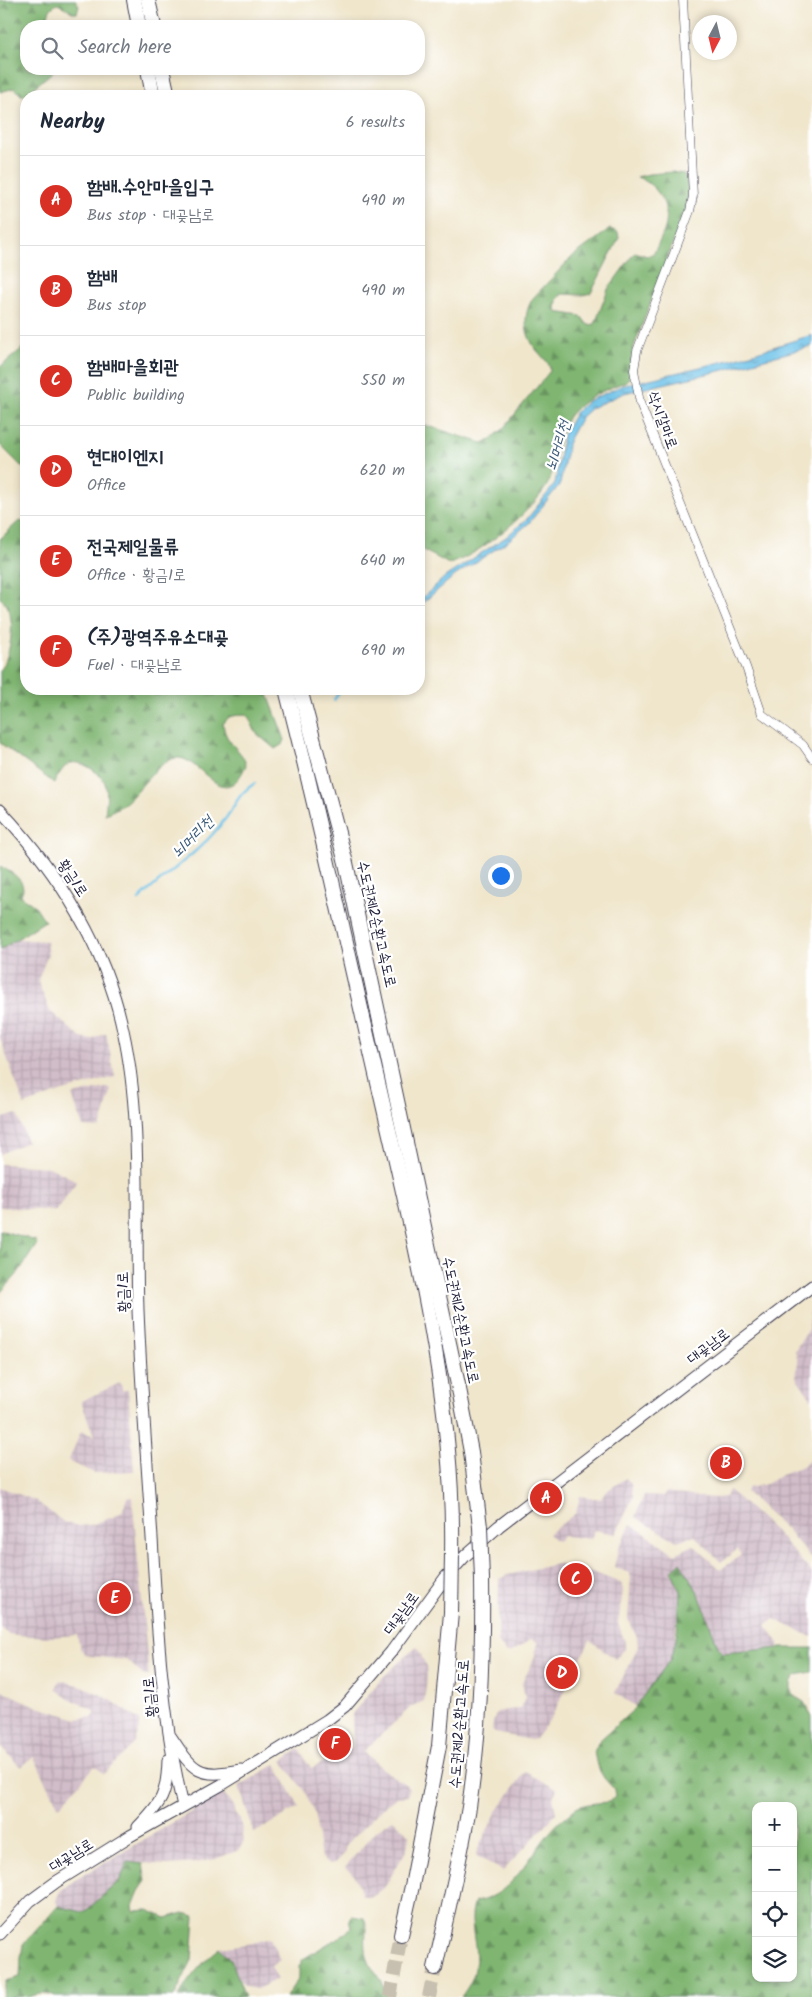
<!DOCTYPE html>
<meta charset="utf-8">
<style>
body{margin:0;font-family:Kalam,"Poor Story",sans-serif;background:#f2f2f3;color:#1f2937}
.controls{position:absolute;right:15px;bottom:15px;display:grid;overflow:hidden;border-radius:10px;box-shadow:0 2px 8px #0003}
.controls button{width:45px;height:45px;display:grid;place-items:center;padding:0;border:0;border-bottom:1px solid #e0e1e3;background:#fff;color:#1f2937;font:25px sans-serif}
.compass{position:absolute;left:692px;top:15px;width:45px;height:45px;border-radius:50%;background:#fff;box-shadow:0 2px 8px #0003;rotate:187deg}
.you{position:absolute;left:500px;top:875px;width:18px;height:18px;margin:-12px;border:4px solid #fff;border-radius:50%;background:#1a73e8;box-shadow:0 0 0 8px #1a73e833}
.badge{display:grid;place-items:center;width:32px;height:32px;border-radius:50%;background:#d93025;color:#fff;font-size:16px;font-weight:700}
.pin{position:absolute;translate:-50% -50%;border:2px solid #fff;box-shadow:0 1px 5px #0006}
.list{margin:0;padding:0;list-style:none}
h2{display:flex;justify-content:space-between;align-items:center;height:65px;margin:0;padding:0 20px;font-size:21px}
h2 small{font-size:16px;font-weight:400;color:#747a83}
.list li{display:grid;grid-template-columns:32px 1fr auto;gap:15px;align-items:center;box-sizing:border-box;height:90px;padding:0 20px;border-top:1px solid #e0e1e3}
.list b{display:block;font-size:19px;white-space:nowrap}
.list p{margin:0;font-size:16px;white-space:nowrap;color:#747a83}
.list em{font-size:16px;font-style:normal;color:#747a83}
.icon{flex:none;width:28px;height:28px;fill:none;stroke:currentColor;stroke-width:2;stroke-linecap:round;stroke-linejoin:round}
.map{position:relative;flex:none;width:812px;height:1997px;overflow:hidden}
.search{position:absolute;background:#fff;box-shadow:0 2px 8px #0003;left:20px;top:20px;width:405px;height:55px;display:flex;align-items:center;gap:12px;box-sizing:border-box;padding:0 18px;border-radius:20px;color:#747a83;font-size:19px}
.panel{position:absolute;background:#fff;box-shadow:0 2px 8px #0003;left:20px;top:90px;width:405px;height:605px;border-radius:20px}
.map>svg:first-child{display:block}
.industrial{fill:url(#industrial-grid)}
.forest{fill:url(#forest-firs);stroke:#506c56;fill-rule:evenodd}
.water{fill:url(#water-ripples);stroke:#467292}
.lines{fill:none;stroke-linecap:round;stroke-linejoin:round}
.stream{stroke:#6bc1e8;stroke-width:2.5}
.highway-tunnel{stroke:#c7bfaf;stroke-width:14;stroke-dasharray:14 7;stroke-linecap:butt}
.street-casing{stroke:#413f51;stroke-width:9}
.secondary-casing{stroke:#413f51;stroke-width:13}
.highway-casing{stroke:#413f51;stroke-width:16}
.street{stroke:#fff;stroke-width:8}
.secondary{stroke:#fff;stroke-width:11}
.highway{stroke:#fff;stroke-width:14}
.highway-bridge-casing{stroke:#413f51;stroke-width:16;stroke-linecap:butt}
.highway-bridge{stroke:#fff;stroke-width:14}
.labels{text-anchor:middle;stroke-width:4.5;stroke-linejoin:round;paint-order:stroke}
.street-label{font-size:15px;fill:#22223b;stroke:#fff}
.water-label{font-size:16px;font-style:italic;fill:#3c5a78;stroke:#fff}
</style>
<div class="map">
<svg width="812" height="1997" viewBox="0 0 812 1997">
<defs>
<pattern id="industrial-grid" width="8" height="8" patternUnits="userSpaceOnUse" patternTransform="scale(1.25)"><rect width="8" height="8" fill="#d1bdc9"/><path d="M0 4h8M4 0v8" fill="none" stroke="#b3a2ae"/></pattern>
<pattern id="forest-firs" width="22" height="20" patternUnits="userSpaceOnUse" patternTransform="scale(1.25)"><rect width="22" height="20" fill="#7fb571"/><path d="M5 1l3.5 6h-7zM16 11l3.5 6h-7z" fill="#68935e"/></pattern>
<pattern id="water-ripples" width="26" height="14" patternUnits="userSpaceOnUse" patternTransform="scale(1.25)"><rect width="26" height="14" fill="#6bc1e8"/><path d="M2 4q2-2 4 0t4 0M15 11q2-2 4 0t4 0" fill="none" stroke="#589cbd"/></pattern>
</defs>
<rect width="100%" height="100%" fill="#fff"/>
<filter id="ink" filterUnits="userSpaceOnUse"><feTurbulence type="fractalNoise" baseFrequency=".02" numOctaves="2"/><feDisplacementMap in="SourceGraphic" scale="10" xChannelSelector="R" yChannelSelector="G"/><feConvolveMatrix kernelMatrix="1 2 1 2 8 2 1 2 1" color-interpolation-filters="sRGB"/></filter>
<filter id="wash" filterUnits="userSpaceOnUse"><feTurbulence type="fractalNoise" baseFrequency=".0096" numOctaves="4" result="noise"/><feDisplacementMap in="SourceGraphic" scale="20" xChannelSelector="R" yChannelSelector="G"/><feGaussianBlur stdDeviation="1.12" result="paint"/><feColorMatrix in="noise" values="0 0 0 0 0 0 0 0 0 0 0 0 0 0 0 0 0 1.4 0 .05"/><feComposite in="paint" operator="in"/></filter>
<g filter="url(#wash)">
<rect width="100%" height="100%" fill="#f0e6cc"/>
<g class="industrial">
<path d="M17 939 46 941 48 954 38 980 39 985 50 1011 81 1038 91 1040 106 1033 115 1077 63 1091 24 1105 0 1038V950Z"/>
<path d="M106 1088H110L111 1092 100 1128 83 1127 72 1095Z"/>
<path d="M17 1114 27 1142 0 1154V1119Z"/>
<path d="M0 1164 49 1167 77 1181 56 1211 0 1207Z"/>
<path d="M812 1305V1400L796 1377 798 1362 795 1350 809 1329 810 1306Z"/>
<path d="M120 1383 123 1391 128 1389 134 1471 95 1473 71 1463 69 1460 81 1431 94 1436 81 1401Z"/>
<path d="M812 1458V1559L786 1529 746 1492 748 1488 766 1484 786 1472 803 1466Z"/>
<path d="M626 1478 631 1484 633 1497 616 1534 594 1530 591 1539 564 1536 557 1541 548 1534 576 1513 580 1496 601 1499 605 1492Z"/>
<path d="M0 1487 36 1501 65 1523 78 1526 91 1525 113 1517 122 1512 127 1498 132 1497 149 1676 143 1675 127 1660 90 1656 84 1653 80 1648 77 1635 51 1637 17 1635 9 1634 0 1627Z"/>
<path d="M729 1490 775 1531 812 1573V1637L774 1619 766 1625 779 1643V1648L723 1653 718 1647 699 1594 680 1562 672 1571 680 1592 674 1647 670 1660 635 1706 615 1693 638 1647 637 1637 628 1619 631 1577 629 1573 614 1567 619 1547 631 1524 675 1554 694 1545 720 1570 741 1555 738 1549 721 1562 694 1535 677 1541 635 1517 644 1495 663 1496 667 1492 697 1497 717 1498 726 1497Z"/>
<path d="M561 1563 565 1577 582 1590 587 1570 621 1583 623 1590 618 1624 625 1642V1649L615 1659 590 1640 551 1718 535 1739 531 1740 495 1733 492 1730 493 1722 497 1712 520 1708 525 1698 522 1683 534 1659 538 1643 531 1639 512 1652 507 1653 498 1642 499 1579 507 1575Z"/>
<path d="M417 1646 426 1666 427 1678 424 1701 412 1706 363 1752 383 1769 406 1785 409 1789 408 1796 397 1797 383 1807 346 1845 344 1853 336 1862 330 1864 321 1858 316 1822 312 1806 304 1791 282 1761 299 1749 311 1768 350 1750 353 1746 352 1714 383 1677Z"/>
<path d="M60 1680 85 1687 111 1700 139 1720 140 1728 134 1744 104 1774 95 1766 59 1807 34 1757 21 1767 0 1747V1693L2 1691 38 1707 77 1719 92 1717 95 1715V1711L63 1695 56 1688Z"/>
<path d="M276 1764 299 1807 254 1833 239 1786Z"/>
<path d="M525 1772 557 1789 553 1797 556 1814 503 1871 477 1856 476 1853 496 1813Z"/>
<path d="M223 1793 229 1799 240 1820 244 1840 239 1850 215 1859 195 1863 168 1865 129 1862 120 1880 86 1911 82 1912 58 1906 56 1901 60 1891 72 1882Z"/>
<path d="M393 1819 409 1835 407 1849 384 1888 370 1897 362 1895 355 1876 345 1867 377 1830Z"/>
<path d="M270 1938 280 1960 271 1966 277 1979 257 1989 250 1988 243 1984 238 1977 231 1959 220 1948 253 1943Z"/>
</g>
<g class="forest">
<path d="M0 0H76L79 6 77 13H74L58 4C48 7 47 17 48 26H26V69H56L25 95H21L15 88 0 92Z"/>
<path d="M672 172 684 174C690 185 688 197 686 209L633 349 629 377 627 381C607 389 585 397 571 414 555 433 558 457 550 479 540 506 476 558 449 564L419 548V423L482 443 490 440 502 430 550 371C550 363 545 360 540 354 525 338 521 317 533 298L572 257 610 229 618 232 619 238 591 293 583 295 562 294 557 300 556 312 581 316 588 325 595 324 608 289 635 252 647 256 654 253C658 244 664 234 666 224 669 203 656 184 637 177L649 174Z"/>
<path d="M24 347H26V471L0 445V367Z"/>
<path d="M19 521 26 522V689H266L285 740 283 744 275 749 256 733 248 716 243 714 229 717 223 724C225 745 243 749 246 765 224 816 201 757 177 758 160 758 139 792 125 803 119 808 112 811 105 814 106 805 108 792 105 783 101 773 79 758 69 764 62 768 58 776 54 783L0 743V671C11 656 19 610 0 598V539Z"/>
<path d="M0 866C7 870 23 878 23 888 23 891 21 893 21 896L36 907 45 921 0 950Z"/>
<path d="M0 1230 36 1241 37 1244 16 1276 0 1293Z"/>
<path d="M680 1562 699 1594 718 1647 723 1653 779 1648H812V1672L796 1675 791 1682V1688L794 1696 804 1702 812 1717V1997H461C466 1990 472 1981 474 1973 481 1950 466 1924 475 1902 517 1896 533 1844 563 1819 568 1815 573 1810 578 1807 588 1803 599 1803 609 1802L615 1797 614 1789 604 1778 597 1766 594 1752 599 1741 632 1711 670 1660 677 1634 680 1592 672 1571ZM756 1806H793V1978H756Z"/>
<path d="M128 1862 143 1864 146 1881 139 1891 133 1906 134 1911 148 1910 166 1918 184 1913 195 1916 192 1960 174 1997H55C45 1992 37 1994 28 1997 21 1997 9 1997 2 1997L6 1981 20 1977 21 1957 23 1945 58 1906 82 1912 86 1911 120 1880Z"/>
<path d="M352 1916 364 1918 366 1923C366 1935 364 1950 369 1962 376 1977 384 1976 386 1997H286L299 1977V1967L303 1959 347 1932 351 1927 349 1919Z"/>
<path d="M220 1948 231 1959 245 1997H178C189 1978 203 1961 220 1948Z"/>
</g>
<path class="water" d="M812 335V346L809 347 720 371 624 393 591 408 581 417 569 439 560 484 529 523 508 541 453 577 419 606V601L445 577 506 537 527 519 555 484 563 435 575 413 588 401 621 386 734 359Z"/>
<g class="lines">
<g class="stream">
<path d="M334 700 341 689"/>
<path d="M139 900C159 879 183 864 203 844 211 837 219 827 226 818 237 803 237 795 255 783"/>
</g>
</g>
</g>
<g filter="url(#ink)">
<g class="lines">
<g class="highway-tunnel">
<path d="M390 1997 401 1935"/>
<path d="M429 1997 435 1968"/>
</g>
<defs>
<path id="street" d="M683 0 693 196 690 211 637 351 634 370 640 403 746 667 762 714 803 745 812 758"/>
<g id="secondary">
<path d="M0 810C58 872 105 945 123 1030 143 1119 135 1218 138 1310 141 1386 147 1462 152 1538 157 1627 162 1719 183 1806"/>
<path d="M171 1737C194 1772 198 1778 241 1770"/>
<path d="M138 1827C162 1802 167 1795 168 1760"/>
<path d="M0 1934 30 1901 56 1882 130 1836 223 1784 327 1720 345 1706 391 1652 445 1578 466 1555 499 1526 812 1286"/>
</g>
<g id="highway">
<path d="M134 0 139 26"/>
<path d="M148 0 154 26"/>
<path d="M148 69 153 96"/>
<path d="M162 69 168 96"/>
<path d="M286 689C321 825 350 963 382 1100 416 1249 455 1401 452 1555"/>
<path d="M300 689 346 863 460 1394 471 1452 480 1527"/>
<path d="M401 1935 412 1886 439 1746 451 1613"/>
<path d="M435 1968C447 1914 460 1861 469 1807 480 1733 483 1655 482 1579"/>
</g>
</defs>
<use href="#street" class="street-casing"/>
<use href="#secondary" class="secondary-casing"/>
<use href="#highway" class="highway-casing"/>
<use href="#street" class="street"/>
<use href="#secondary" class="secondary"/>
<use href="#highway" class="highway"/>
<defs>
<g id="highway-bridge">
<path d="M480 1527 482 1579"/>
<path d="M451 1613 452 1555"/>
</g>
</defs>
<use href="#highway-bridge" class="highway-bridge-casing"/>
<use href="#highway-bridge" class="highway-bridge"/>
</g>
</g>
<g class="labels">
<g class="street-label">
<text transform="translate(663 420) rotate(70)" y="5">삭시갈마로</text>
<text transform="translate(73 878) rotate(57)" y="5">황금1로</text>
<text transform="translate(377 924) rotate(77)" y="5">수도권제2순환고속도로</text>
<text transform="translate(123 1292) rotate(-92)" y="5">황금1로</text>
<text transform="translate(461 1320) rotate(78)" y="5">수도권제2순환고속도로</text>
<text transform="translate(708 1346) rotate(-37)" y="5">대곶남로</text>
<text transform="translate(401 1613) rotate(-54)" y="5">대곶남로</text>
<text transform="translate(150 1697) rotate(-96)" y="5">황금1로</text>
<text transform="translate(459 1724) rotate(-86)" y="5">수도권제2순환고속도로</text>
<text transform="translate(71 1855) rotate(-32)" y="5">대곶남로</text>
</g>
<g class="water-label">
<text transform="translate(557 445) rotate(-73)" y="6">뇌머리천</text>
<text transform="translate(192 836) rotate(-45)" y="6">뇌머리천</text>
</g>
</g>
</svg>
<div class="controls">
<button>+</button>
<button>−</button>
<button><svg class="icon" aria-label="locate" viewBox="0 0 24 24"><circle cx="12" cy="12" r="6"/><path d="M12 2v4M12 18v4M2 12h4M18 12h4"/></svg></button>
<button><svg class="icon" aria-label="layers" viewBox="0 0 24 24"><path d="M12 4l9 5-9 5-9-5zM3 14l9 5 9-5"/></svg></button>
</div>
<svg class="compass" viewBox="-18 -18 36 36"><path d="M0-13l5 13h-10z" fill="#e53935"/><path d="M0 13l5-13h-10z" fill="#747a83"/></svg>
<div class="you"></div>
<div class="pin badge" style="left:546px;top:1498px">A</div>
<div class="pin badge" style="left:726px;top:1463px">B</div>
<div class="pin badge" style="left:576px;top:1579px">C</div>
<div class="pin badge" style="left:562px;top:1673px">D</div>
<div class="pin badge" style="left:115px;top:1598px">E</div>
<div class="pin badge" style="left:335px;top:1744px">F</div>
<div class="search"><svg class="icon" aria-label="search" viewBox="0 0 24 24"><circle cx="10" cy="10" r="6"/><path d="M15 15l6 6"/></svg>Search here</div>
<section class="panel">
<h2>Nearby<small>6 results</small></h2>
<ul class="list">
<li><span class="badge">A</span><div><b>함배.수안마을입구</b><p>Bus stop · 대곶남로</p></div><em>490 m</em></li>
<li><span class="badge">B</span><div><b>함배</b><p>Bus stop</p></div><em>490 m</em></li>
<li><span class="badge">C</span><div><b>함배마을회관</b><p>Public building</p></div><em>550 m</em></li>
<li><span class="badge">D</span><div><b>현대이엔지</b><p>Office</p></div><em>620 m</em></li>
<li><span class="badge">E</span><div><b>전국제일물류</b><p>Office · 황금1로</p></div><em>640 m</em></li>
<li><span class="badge">F</span><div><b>(주)광역주유소대곶</b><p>Fuel · 대곶남로</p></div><em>690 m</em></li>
</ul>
</section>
</div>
